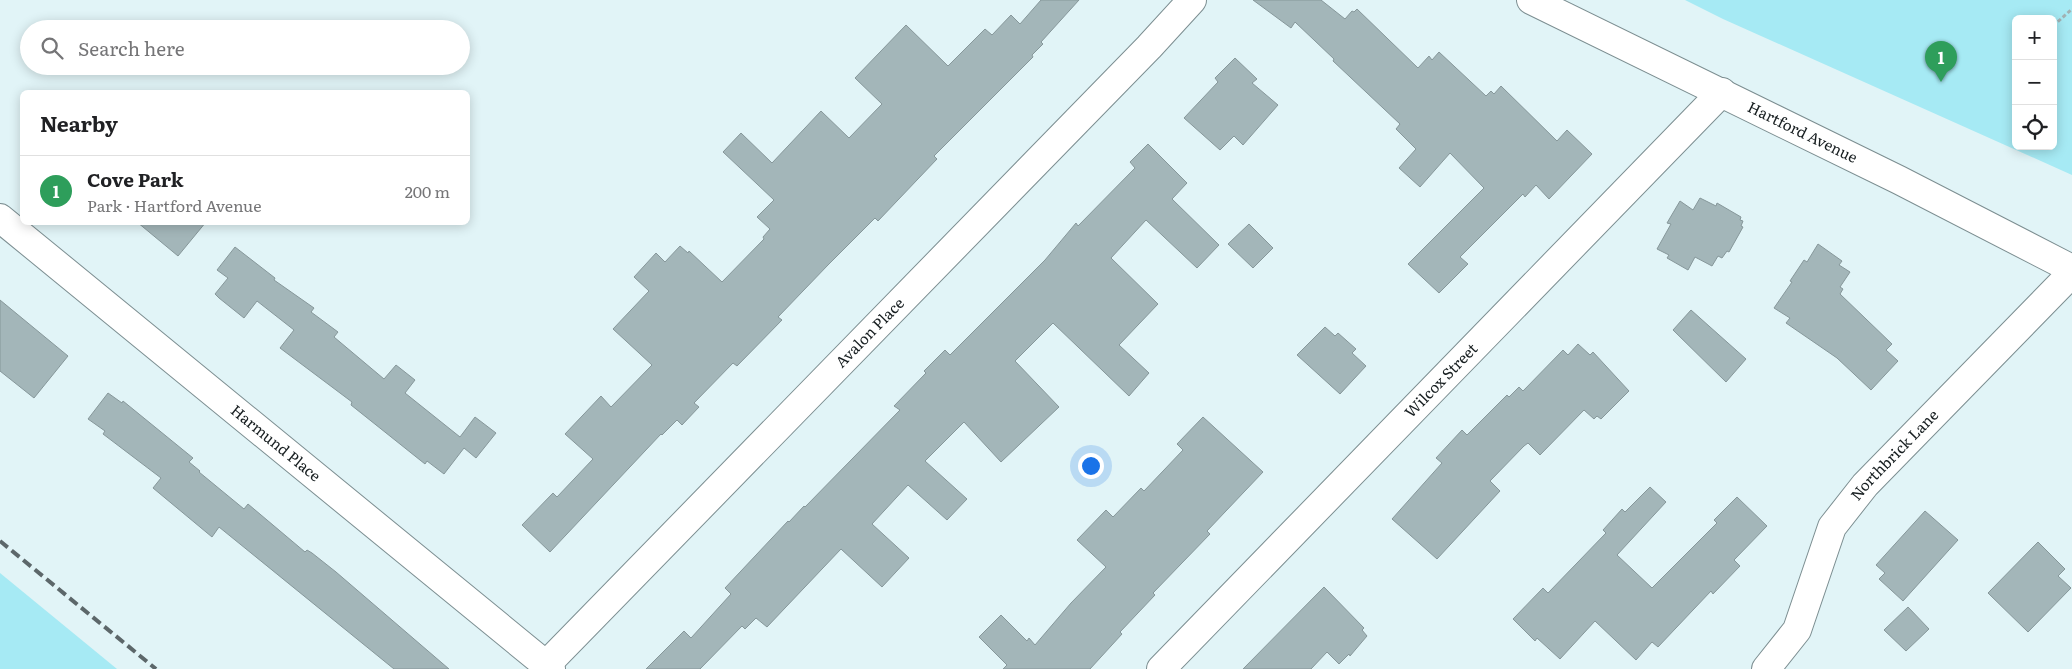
<!DOCTYPE html>
<meta charset="utf-8">
<style>
body{margin:0;font-family:Literata,serif;background:#f2f2f2;color:#202124}
.controls{position:absolute;right:15px;top:15px;display:grid;overflow:hidden;border-radius:8px;box-shadow:0 2px 12px #0003}
.controls button{width:45px;height:45px;display:grid;place-items:center;padding:0;border:0;border-bottom:1px solid #e0e0e0;background:#fff;color:#202124;font:25px sans-serif}
.you{position:absolute;left:1090px;top:465px;width:18px;height:18px;margin:-12px;border:4px solid #fff;border-radius:50%;background:#1a73e8;box-shadow:0 0 0 8px #1a73e833}
.badge{display:grid;place-items:center;width:32px;height:32px;border-radius:50%;background:#0f766e;color:#fff;font-size:16px;font-weight:700}
.pin{position:absolute;translate:-50% -41px;filter:drop-shadow(0 1px 2px #0008)}
.pin::after{content:'';position:absolute;top:26px;width:18px;height:15px;background:inherit;clip-path:polygon(0 0,100% 0,50% 100%)}
.list{margin:0;padding:0;list-style:none}
h2{display:flex;justify-content:space-between;align-items:center;height:65px;margin:0;padding:0 20px;font-size:21px}
h2 small{font-size:16px;font-weight:400;color:#757577}
.list li{display:grid;grid-template-columns:32px 1fr auto;gap:15px;align-items:center;box-sizing:border-box;height:70px;padding:0 20px;border-top:1px solid #e0e0e0}
.list b{display:block;font-size:19px;white-space:nowrap}
.list p{margin:0;font-size:16px;white-space:nowrap;color:#757577}
.list em{font-size:16px;font-style:normal;color:#757577}
.icon{flex:none;width:28px;height:28px;fill:none;stroke:currentColor;stroke-width:2;stroke-linecap:round;stroke-linejoin:round}
.map{position:relative;flex:none;width:2072px;height:669px;overflow:hidden}
.search{position:absolute;background:#fff;box-shadow:0 2px 12px #0003;left:20px;top:20px;width:450px;height:55px;display:flex;align-items:center;gap:12px;box-sizing:border-box;padding:0 18px;border-radius:28px;color:#757577;font-size:19px}
.panel{position:absolute;background:#fff;box-shadow:0 2px 12px #0003;left:20px;top:90px;width:450px;height:135px;border-radius:8px}
.map>svg:first-child{display:block}
.green{fill:#a6eaf4;fill-rule:evenodd}
.building{fill:#a3b6b9;stroke:#86979a}
.lines{fill:none;stroke-linecap:round;stroke-linejoin:round}
.street-casing{stroke:#7c8e91;stroke-width:30}
.secondary-casing{stroke:#7c8e91;stroke-width:30}
.path{stroke:#a2b2b4;stroke-width:3;stroke-dasharray:4 2.5;stroke-linecap:butt}
.street{stroke:#fff;stroke-width:28}
.secondary{stroke:#fff;stroke-width:28}
.rail{stroke:#5c676a;stroke-width:4;stroke-dasharray:10 5;stroke-linecap:butt}
.labels{text-anchor:middle;stroke-width:4;stroke-linejoin:round;paint-order:stroke}
.street-label{font-size:15px;fill:#171e20;stroke:#fafeff}
</style>
<div class="map">
<svg width="2072" height="669" viewBox="0 0 2072 669">
<rect width="100%" height="100%" fill="#e1f4f7"/>
<g class="green">
<path d="M1685 0H2072V175L1723 19ZM2016 19H2053V146H2016Z"/>
<path d="M0 573 117 669H0Z"/>
</g>
<g class="building">
<path d="M1041 0H1079L1041 42 1043 44 1032 55 1033 57 934 156 937 159 878 221 875 218 828 265 778 317 782 320 737 366 733 363 694 403 699 407 682 425 677 420 662 435 661 434 550 552 522 525 553 493 557 497 593 459 565 434 601 396 611 407 652 365 613 329 649 291 634 277 656 253 665 262 680 246 688 253 689 251 722 282 764 239 763 237 770 229 757 217 774 200 723 152 741 133 772 163 821 111 849 138 882 104 855 78 906 25 948 66 985 29 992 35 1011 15 1020 24Z"/>
<path d="M1253 0H1321L1345 19 1352 11 1354 12 1357 9 1418 68 1429 56 1432 60 1439 52 1486 96 1491 91 1494 94 1501 86 1557 141 1567 130 1592 154 1549 199 1536 185 1525 197 1523 194 1460 257 1468 264 1439 293 1408 264 1484 188 1450 153 1420 187 1399 168 1416 149 1396 129 1400 124 1333 61 1334 59 1295 22 1291 28Z"/>
<path d="M1235 58 1257 79 1252 83 1278 105 1243 145 1234 136 1220 150 1184 118 1218 82 1215 78Z"/>
<path d="M1148 144 1187 183 1172 199 1219 245 1197 268 1146 220 1111 258 1158 304 1119 345 1149 373 1129 396 1053 323 1015 361 1059 407 1001 462 964 422 925 461 967 499 947 520 908 485 872 524 909 558 882 587 841 549 767 627 756 618 745 629 742 626 700 669H646L684 631 691 638 731 594 725 588 788 521 789 522 804 506 805 507 900 410 894 406 926 373 924 371 945 350 950 355 1045 260 1076 223 1078 226 1135 168 1130 162Z"/>
<path d="M1700 198 1716 206 1717 203 1741 217 1740 220 1743 221 1741 226 1743 227 1729 252 1727 251 1722 258 1718 256 1712 266 1695 257 1688 270 1667 258 1669 255 1657 249 1671 224 1667 223 1680 201 1693 210Z"/>
<path d="M137 222H206L178 256Z"/>
<path d="M1249 224 1273 248 1253 268 1228 244Z"/>
<path d="M1818 244 1842 261 1839 265 1850 272 1840 287 1843 289 1840 294 1892 344 1886 350 1898 361 1871 390 1837 358 1786 323 1790 318 1774 308 1792 282 1790 281 1804 260 1807 262Z"/>
<path d="M235 247 275 278 274 280 314 308 311 312 338 332 334 337 384 379 396 365 415 380 405 393 460 437 475 417 496 433 476 458 464 448 444 474 427 461 425 464 351 405 352 402 280 348 294 330 257 301 244 318 219 298 215 294 228 278 217 270Z"/>
<path d="M0 300 68 356 34 398 0 371Z"/>
<path d="M1691 310 1746 359 1726 382 1673 330Z"/>
<path d="M1325 327 1335 336 1338 333 1356 349 1352 353 1366 366 1340 394 1297 355Z"/>
<path d="M1578 344 1590 355 1593 352 1629 391 1601 419 1597 416 1594 419 1584 410 1540 455 1528 443 1524 446 1490 481 1500 491 1437 559 1392 519 1442 463 1436 458 1462 430 1467 435 1507 395 1509 397 1519 387 1523 391 1563 350 1568 355Z"/>
<path d="M108 393 122 403 123 401 193 458 189 462 200 471 199 472 244 509 248 504 305 552 307 550 312 553 336 572 449 669H394L219 527 212 537 153 488 161 478 103 434 105 431 88 419Z"/>
<path d="M1203 417 1263 472 1207 531 1210 534 1153 593 1155 595 1120 632 1122 634 1090 669H1003L1007 665 979 637 1001 615 1027 641 1029 638 1035 645 1071 603 1106 567 1077 540 1106 510 1113 517 1141 488 1144 491 1183 450 1177 444Z"/>
<path d="M1650 487 1666 502 1617 555 1652 588 1717 523 1714 520 1737 497 1767 526 1734 560 1740 566 1713 594 1711 591 1658 647 1652 642 1636 660 1595 621 1560 659 1537 638 1535 641 1513 619 1543 588 1548 593 1606 533 1603 530 1622 509 1625 512Z"/>
<path d="M1925 511 1958 540 1903 601 1879 579 1885 573 1876 565Z"/>
<path d="M2038 542 2065 569 2058 576 2071 588 2028 632 1988 593Z"/>
<path d="M1324 587 1364 628 1362 630 1367 636 1350 656 1349 654 1339 664 1327 652 1311 669H1243Z"/>
<path d="M1908 607 1929 629 1906 651 1884 630Z"/>
</g>
<g class="lines">
<defs>
<g id="street">
<path id="s1" d="M0 218 551 669"/>
<path id="s2" d="M546 665 1149 47 1192 0"/>
<path id="s3" d="M1161 669 1722 92"/>
<path id="s4" d="M1766 669 1797 630 1832 527 1865 485 2072 273"/>
</g>
<g id="secondary">
<path id="s5" d="M1531 0 1899 180 2072 269"/>
</g>
</defs>
<use href="#street" class="street-casing"/>
<use href="#secondary" class="secondary-casing"/>
<path class="path" d="M2053 26 2072 9"/>
<use href="#street" class="street"/>
<use href="#secondary" class="secondary"/>
<path class="rail" d="M0 541 156 669"/>
</g>
<g class="labels">
<g class="street-label">
<text dy="5" stroke="none"><textPath href="#s5" startOffset="302">Hartford Avenue</textPath></text>
<text dy="5" stroke="none"><textPath href="#s2" startOffset="464">Avalon Place</textPath></text>
<text dy="5" stroke="none"><textPath href="#s3" startOffset="402">Wilcox Street</textPath></text>
<text dy="5" stroke="none"><textPath href="#s1" startOffset="356">Harmund Place</textPath></text>
<text dy="5" stroke="none"><textPath href="#s4" startOffset="254">Northbrick Lane</textPath></text>
</g>
</g>
</svg>
<div class="controls">
<button>+</button>
<button>−</button>
<button><svg class="icon" aria-label="locate" viewBox="0 0 24 24"><circle cx="12" cy="12" r="6"/><path d="M12 2v4M12 18v4M2 12h4M18 12h4"/></svg></button>
</div>
<div class="you"></div>
<div class="pin badge" style="left:1941px;top:82px;background:#2e9e5b">1</div>
<div class="search"><svg class="icon" aria-label="search" viewBox="0 0 24 24"><circle cx="10" cy="10" r="6"/><path d="M15 15l6 6"/></svg>Search here</div>
<section class="panel">
<h2>Nearby<small></small></h2>
<ul class="list">
<li><span class="badge" style="background:#2e9e5b">1</span><div><b>Cove Park</b><p>Park · Hartford Avenue</p></div><em>200 m</em></li>
</ul>
</section>
</div>
